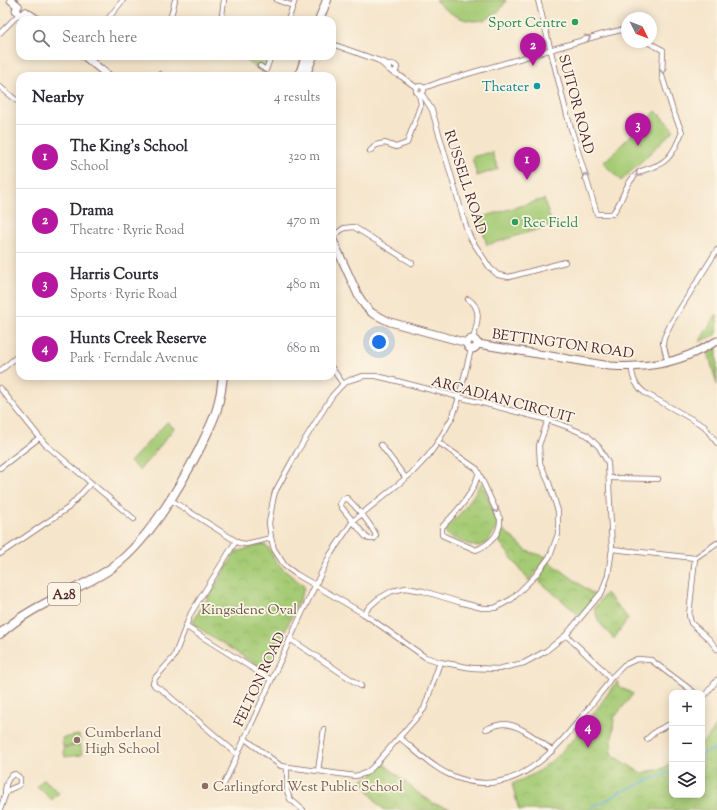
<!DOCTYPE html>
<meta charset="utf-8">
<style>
body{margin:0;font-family:"Sorts Mill Goudy",serif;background:#f7f7f7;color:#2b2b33}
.controls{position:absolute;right:12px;bottom:12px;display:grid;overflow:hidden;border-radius:8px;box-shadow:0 2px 10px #0003}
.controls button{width:36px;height:36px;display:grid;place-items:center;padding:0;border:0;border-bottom:1px solid #e1e1e2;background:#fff;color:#2b2b33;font:20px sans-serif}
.compass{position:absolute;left:621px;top:12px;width:36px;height:36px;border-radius:50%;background:#fff;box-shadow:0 2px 10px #0003;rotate:132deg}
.you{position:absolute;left:379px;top:342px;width:14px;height:14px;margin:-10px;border:3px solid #fff;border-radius:50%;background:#1a73e8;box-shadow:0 0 0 6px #1a73e833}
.badge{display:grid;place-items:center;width:26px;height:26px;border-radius:50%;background:#b5179e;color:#fff;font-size:13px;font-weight:700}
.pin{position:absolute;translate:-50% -33px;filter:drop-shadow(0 1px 2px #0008)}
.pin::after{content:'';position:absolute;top:21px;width:14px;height:12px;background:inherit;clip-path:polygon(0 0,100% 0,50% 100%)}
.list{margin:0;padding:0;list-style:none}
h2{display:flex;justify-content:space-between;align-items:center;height:52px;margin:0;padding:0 16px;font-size:17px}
h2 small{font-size:13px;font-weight:400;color:#7c7c81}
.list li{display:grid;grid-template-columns:26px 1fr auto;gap:12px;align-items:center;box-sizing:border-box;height:64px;padding:0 16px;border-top:1px solid #e1e1e2}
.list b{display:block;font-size:15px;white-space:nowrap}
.list p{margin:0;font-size:13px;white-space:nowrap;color:#7c7c81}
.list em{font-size:13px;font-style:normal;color:#7c7c81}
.icon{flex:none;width:22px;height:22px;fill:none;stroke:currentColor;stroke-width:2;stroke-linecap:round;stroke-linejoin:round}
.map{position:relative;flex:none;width:717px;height:810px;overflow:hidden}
.search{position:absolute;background:#fff;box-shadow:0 2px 10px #0003;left:16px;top:16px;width:320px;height:44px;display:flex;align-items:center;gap:10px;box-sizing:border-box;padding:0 14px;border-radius:12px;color:#7c7c81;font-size:15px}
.panel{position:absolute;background:#fff;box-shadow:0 2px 10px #0003;left:16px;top:72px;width:320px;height:308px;border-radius:12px}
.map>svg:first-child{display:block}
.grass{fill:#a5cb75;stroke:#787550}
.park{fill:url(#park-crowns);stroke:#787550}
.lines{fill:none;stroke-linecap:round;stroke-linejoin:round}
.stream{stroke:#66aedd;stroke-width:1.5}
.minor-casing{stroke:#866463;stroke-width:6}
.secondary-casing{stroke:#866463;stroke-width:9}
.trunk-casing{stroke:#866463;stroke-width:10}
.minor{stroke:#fff;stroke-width:4.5}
.secondary{stroke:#fff;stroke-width:7}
.trunk{stroke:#fff;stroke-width:8}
.oneway{stroke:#ae9aa0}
.leisure-dot{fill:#2e9e5b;stroke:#fcf5e5;stroke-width:1.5}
.culture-dot{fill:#0f9aa8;stroke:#fcf5e5;stroke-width:1.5}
.education-dot{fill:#8d6e63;stroke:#fcf5e5;stroke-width:1.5}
.labels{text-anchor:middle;stroke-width:3.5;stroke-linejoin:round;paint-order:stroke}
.shield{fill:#fcf5e5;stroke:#7f5f63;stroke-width:1}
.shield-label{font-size:13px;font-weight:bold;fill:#4a1f2b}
.leisure-label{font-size:14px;fill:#27864d;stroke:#fcf5e5;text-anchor:end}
.culture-label{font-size:14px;fill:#0d838f;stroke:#fcf5e5;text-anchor:end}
.street-label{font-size:14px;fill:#4a1f2b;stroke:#fcf5e5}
.park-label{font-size:14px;fill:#655341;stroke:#fcf5e5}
.education-label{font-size:14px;fill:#785e54;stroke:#fcf5e5;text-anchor:start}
</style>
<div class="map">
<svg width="717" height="810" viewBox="0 0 717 810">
<defs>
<pattern id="park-crowns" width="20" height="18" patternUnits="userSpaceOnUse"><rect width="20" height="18" fill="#a5cb75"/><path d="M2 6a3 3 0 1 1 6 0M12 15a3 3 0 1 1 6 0" fill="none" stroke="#90ae65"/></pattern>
</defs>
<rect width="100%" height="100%" fill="#fcf5e5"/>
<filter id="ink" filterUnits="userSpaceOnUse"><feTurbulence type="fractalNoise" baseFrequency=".025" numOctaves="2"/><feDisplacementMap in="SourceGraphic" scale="8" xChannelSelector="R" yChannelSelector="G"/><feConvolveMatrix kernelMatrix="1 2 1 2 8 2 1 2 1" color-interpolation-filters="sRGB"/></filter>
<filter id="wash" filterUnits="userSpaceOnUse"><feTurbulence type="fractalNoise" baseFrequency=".012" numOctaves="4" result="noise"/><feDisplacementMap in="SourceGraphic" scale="16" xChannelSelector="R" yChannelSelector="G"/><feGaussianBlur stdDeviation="0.9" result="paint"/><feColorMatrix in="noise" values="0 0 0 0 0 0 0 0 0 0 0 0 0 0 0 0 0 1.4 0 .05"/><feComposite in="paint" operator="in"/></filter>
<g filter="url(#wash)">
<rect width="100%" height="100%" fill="#f5e5cb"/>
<g class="grass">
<path d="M435 0H506C503 6 500 11 494 15 473 29 451 16 435 0Z"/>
<path d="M656 111 674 130 621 181 603 163Z"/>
<path d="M492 152 498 169 477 176 472 157Z"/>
<path d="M544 199 552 225 487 245 479 218Z"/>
<path d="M167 422 174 428 157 450 153 451 155 453 139 470 130 462Z"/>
<path d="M79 735 81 744 63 747 62 738Z"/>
<path d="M81 745 82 755 65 757 63 748Z"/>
<path d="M44 779 59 793 52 800 37 786Z"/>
</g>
<g class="park">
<path d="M239 56H269L264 73Z"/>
<path d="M717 314V334L699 342Z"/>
<path d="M717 348V385L708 352Z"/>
<path d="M482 482 498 524C483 556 476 547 448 536L445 530 465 508Z"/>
<path d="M504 530 527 551 547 557 529 581 498 540Z"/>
<path d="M263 544 268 547 275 560 284 570 303 585 304 589 268 669 264 670 194 625 193 621 236 552Z"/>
<path d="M549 561 597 597 580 616 537 579Z"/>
<path d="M606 593 628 618 614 639 599 622 594 608Z"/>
<path d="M618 680V686L633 694 614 718 611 754 641 773 664 768 672 761V795H702V742L708 738 717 724V810H519L512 784C520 780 529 777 537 772 571 749 594 712 618 680Z"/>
<path d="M383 763 423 797 435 804 456 810H384L381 806 380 807 361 780 370 777Z"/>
</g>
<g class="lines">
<g class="stream">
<path d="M702 755 717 747"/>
<path d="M590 810 595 805 604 802 622 791 672 771"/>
</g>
</g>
</g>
<g filter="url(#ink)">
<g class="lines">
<defs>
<g id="minor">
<path d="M224 0 222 15 225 20"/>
<path d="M277 0 293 6"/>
<path d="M538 0 567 115 597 214H612C622 203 623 190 632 179 640 169 643 171 653 167 670 162 676 147 682 132L673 111 662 76 663 50 647 42"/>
<path d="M107 20 123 0"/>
<path d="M170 20 175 0"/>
<path d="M288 20 295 0"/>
<path d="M0 33 19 14"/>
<path d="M332 44 391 65"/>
<path d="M379 61 392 72 396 71 397 67 395 65 392 64 389 67V70"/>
<path d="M260 66 266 70 271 56"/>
<path d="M392 72 402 77 417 88"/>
<path d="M158 76 160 74"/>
<circle cx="420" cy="90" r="4"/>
<path d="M0 87 20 103"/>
<path d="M424 88 440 82 604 34 621 30 627 33"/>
<path d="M422 94 432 110 467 230 471 239 490 268 498 275 509 277 565 262"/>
<path d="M370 151 376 145 385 143 396 147 407 143 421 104 419 94"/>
<path d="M332 237 344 228 354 227 412 263"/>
<path d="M468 299C483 308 477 324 473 339"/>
<path d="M668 363 663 343 664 338 671 323 717 250"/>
<path d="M332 368 343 384"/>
<path d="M632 368C632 379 636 386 645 393L704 426 717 443"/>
<path d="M0 371 20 354"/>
<path d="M364 376H376L389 379 548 420 565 426 587 435 599 447 608 463 612 549 608 575 602 592 566 635 546 651 524 663 498 669 472 668 440 662 425 657 364 614 296 574 285 566 274 549 271 538 269 523 273 500 275 492 297 452 332 396 343 384 350 380Z"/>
<path d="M0 388 45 444 134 519"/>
<path d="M438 442 477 469 500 519C501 534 489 545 476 550L446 537 442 535V527C457 511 472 496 478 475"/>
<path d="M381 445 405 477"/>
<path d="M0 468 39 438"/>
<path d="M609 478 658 479"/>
<path d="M347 498C358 509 368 520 376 535L374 539H369L366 537 342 508 340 504 343 499Z"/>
<path d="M171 500 239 543 246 544 271 538"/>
<path d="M236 541 191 613 174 657 155 678 153 683 155 686 162 690 237 754"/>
<path d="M612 549 695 558 717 543"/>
<path d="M0 554 68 508 91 483"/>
<path d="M695 558 689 615 691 623 709 639 717 649"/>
<path d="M364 614 369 607 378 599 392 591 406 588 423 591 459 602 482 608H495L512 599 535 576 550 556 558 534V511L549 483 540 463 539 445 548 420"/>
<path d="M185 626 271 680"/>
<path d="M566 635 603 670 610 679"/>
<path d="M290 639 361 686"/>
<path d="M702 699 717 680"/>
<path d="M486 729C492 727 498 724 504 724 520 724 540 742 553 751"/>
<path d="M399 737C414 749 429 765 448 774 522 809 566 735 606 686L610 679 624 665 637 659 651 660 695 693"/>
<path d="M244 738 281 766 355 776 366 773 373 767 424 709 440 662"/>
<path d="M647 739 656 731 672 723"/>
<path d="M287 767V791L290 799 303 810"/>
<path d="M318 771 324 729"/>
<path d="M15 774 20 778V784C15 789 8 787 5 795 5 787 7 776 15 774Z"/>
<path d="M224 784 302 613 330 555 353 521 412 473 428 456 438 442 453 416 459 398 471 349"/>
<path d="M0 810 5 795"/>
</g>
<g id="secondary">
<path d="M11 0 18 6"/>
<path d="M18 6 16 10 19 14 22 15 26 12"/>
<path d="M26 12 38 20"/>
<path d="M84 56 109 76"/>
<path d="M332 238 358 295 365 306 372 313 390 322 467 343"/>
<circle cx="472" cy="344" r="5"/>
<path d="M478 344 610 366C638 368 663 366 689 355 699 351 708 346 717 341"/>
</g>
<g id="trunk">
<path d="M319 20 327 0"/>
<path d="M299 76 306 56"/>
<path d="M305 76 313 56"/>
<path d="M0 634C31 605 72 593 107 571 146 546 179 488 200 448 206 435 213 422 217 409 220 398 222 387 223 376"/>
</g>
</defs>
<use href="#minor" class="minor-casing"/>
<use href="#secondary" class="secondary-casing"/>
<use href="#trunk" class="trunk-casing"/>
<use href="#minor" class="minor"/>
<use href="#secondary" class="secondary"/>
<use href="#trunk" class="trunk"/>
</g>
<defs><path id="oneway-chevron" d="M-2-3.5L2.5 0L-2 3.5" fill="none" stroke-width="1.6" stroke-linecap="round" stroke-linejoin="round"/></defs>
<g class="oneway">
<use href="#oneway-chevron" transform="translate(588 38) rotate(-16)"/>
<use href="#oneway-chevron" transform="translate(663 71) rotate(89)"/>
<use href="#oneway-chevron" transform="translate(638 174) rotate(139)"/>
<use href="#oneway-chevron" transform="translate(585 176) rotate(-107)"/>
<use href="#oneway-chevron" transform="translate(496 510) rotate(66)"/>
</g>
</g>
<g class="leisure-dot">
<circle cx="575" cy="22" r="4"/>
<circle cx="515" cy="222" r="4"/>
</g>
<circle class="culture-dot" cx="537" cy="86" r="4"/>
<g class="education-dot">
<circle cx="77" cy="740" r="4"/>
<circle cx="205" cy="786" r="4"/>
</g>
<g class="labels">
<rect class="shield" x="48" y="583" width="32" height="22" rx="3"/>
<g class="shield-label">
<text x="64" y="599">A28</text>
</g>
<g class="leisure-label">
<text x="567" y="27">Sport Centre</text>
<text x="523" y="227" text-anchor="start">Rec Field</text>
</g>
<g class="culture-label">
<text x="529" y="91">Theater</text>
</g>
<g class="street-label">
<text transform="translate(577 104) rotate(75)" y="5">SUITOR ROAD</text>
<text transform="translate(466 182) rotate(72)" y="5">RUSSELL ROAD</text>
<text transform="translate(563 343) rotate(8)" y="5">BETTINGTON ROAD</text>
<text transform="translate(503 399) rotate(15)" y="5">ARCADIAN CIRCUIT</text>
<text transform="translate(259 679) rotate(-65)" y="5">FELTON ROAD</text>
</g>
<g class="park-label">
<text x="249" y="614">Kingsdene Oval</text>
</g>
<g class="education-label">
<text x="85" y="737">Cumberland<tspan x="85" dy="16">High School</tspan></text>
<text x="213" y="791">Carlingford West Public School</text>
</g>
</g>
</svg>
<div class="controls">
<button>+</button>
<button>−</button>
<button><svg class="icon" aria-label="layers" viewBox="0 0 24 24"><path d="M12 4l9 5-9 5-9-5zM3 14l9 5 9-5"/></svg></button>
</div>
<svg class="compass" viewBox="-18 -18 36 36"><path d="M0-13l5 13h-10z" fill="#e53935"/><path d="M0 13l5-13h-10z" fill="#7c7c81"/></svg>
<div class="you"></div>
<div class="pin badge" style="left:527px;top:180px">1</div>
<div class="pin badge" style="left:533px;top:66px">2</div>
<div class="pin badge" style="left:638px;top:146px">3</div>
<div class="pin badge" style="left:588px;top:748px">4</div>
<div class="search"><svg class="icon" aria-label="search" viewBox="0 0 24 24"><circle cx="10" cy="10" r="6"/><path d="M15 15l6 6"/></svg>Search here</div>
<section class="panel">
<h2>Nearby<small>4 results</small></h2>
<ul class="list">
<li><span class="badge">1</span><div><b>The King's School</b><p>School</p></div><em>320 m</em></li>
<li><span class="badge">2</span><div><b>Drama</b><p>Theatre · Ryrie Road</p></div><em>470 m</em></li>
<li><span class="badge">3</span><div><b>Harris Courts</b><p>Sports · Ryrie Road</p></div><em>480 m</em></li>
<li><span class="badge">4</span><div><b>Hunts Creek Reserve</b><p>Park · Ferndale Avenue</p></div><em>680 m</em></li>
</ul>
</section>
</div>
